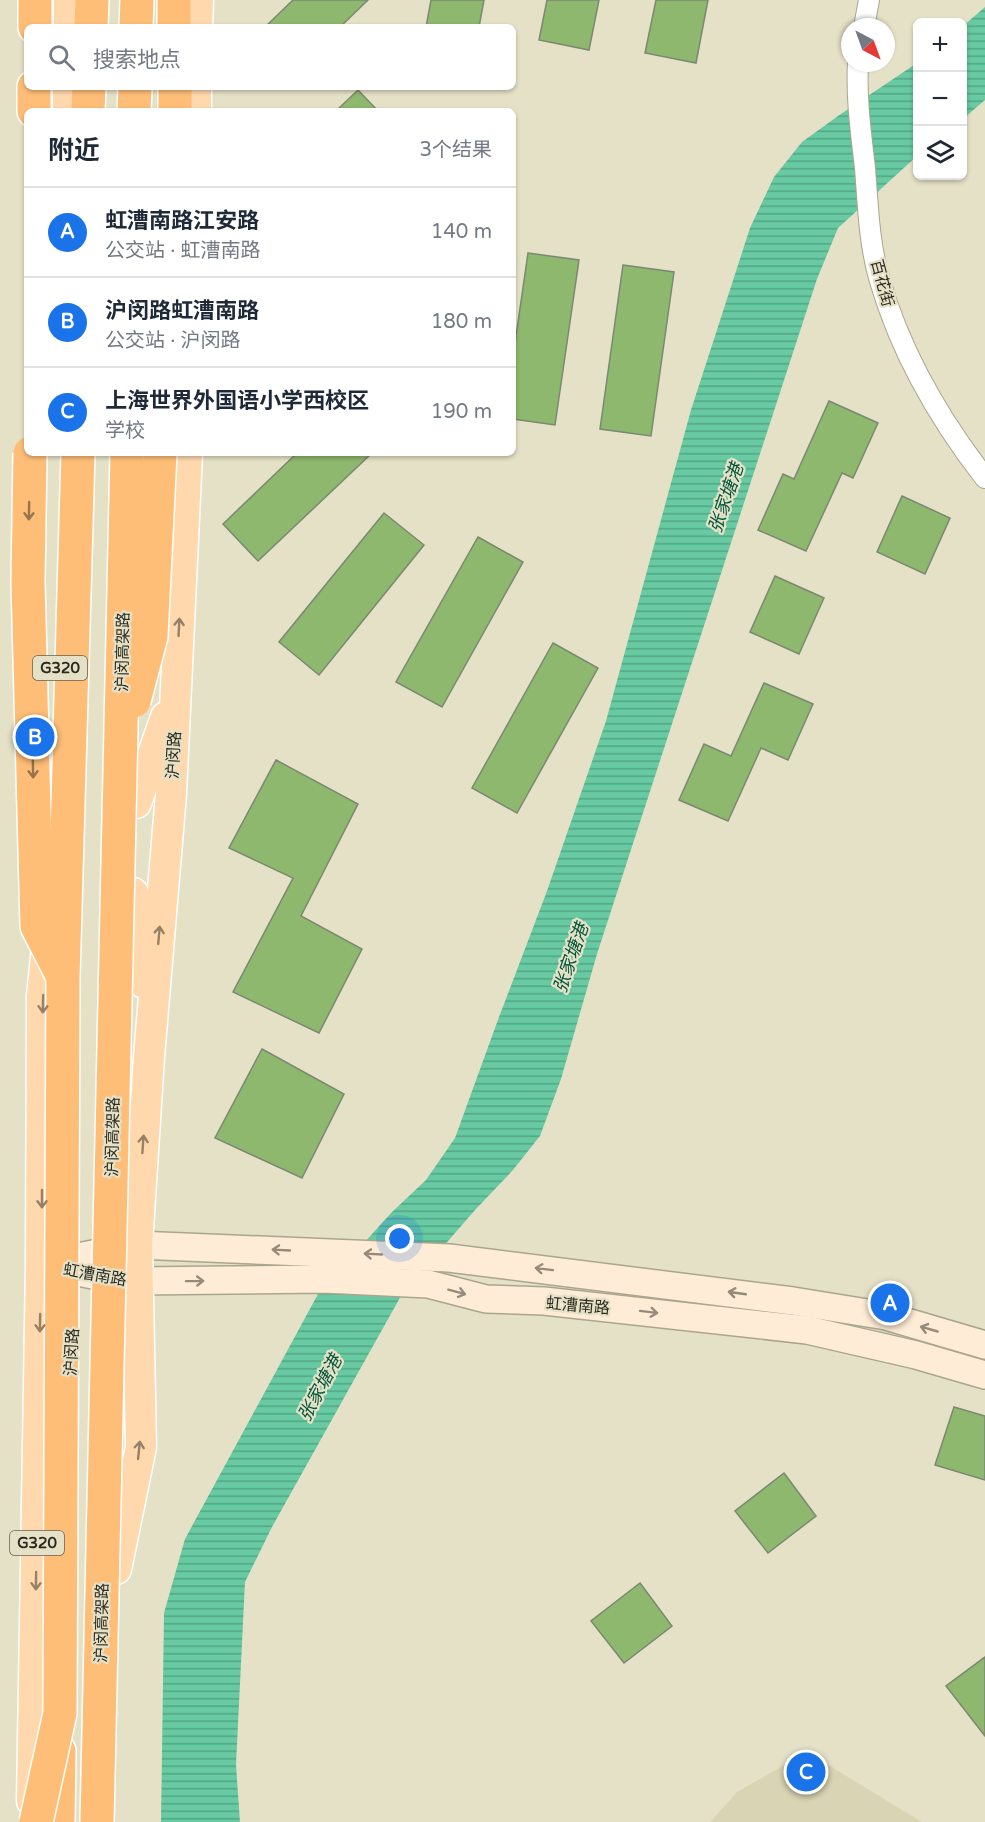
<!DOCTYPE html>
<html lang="zh">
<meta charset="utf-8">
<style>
body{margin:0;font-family:"Varela Round","Noto Sans SC",sans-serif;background:#f2f2f3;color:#1f2937}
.controls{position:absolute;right:18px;top:18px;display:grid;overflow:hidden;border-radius:9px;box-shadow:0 2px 4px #0004}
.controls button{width:54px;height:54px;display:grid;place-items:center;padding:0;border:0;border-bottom:2px solid #e0e1e3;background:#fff;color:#1f2937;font:30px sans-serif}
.compass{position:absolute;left:841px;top:18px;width:54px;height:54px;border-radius:50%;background:#fff;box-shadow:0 2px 4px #0004;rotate:139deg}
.you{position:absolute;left:400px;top:1239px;width:21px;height:21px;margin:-15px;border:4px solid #fff;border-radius:50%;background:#1a73e8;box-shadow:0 0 0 9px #1a73e833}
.badge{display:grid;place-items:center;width:39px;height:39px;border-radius:50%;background:#1a73e8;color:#fff;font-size:20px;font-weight:700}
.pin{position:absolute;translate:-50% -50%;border:3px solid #fff;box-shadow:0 2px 6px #0006}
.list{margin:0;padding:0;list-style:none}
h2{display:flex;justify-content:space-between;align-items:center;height:78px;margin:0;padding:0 24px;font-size:26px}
h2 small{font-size:20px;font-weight:400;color:#747a83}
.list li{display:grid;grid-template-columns:39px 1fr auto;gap:18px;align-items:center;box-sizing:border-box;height:90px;padding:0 24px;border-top:2px solid #e0e1e3}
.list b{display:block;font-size:22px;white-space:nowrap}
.list p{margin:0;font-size:20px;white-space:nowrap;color:#747a83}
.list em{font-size:20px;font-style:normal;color:#747a83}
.icon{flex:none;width:33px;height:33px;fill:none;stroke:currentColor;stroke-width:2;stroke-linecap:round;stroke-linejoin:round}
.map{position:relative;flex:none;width:985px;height:1822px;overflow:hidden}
.search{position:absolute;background:#fff;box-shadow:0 2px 4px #0004;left:24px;top:24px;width:492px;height:66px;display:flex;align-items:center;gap:15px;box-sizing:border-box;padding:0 21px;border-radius:9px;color:#747a83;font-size:22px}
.panel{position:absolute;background:#fff;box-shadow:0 2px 4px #0004;left:24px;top:108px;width:492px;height:348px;border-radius:9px}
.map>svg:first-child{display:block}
.built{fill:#d9d5b4}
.water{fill:url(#water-rules)}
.building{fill:#8eb86d;stroke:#7b8873;stroke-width:1.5}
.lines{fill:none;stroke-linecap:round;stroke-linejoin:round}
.street-casing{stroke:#aaa68e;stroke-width:22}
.secondary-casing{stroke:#aaa68e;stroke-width:30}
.primary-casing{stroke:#fff;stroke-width:33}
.highway-casing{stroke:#fff;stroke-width:36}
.street{stroke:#fff;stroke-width:20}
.secondary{stroke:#ffecd6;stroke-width:27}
.primary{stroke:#ffd8ad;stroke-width:30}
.highway{stroke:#ffbe77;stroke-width:33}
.highway-bridge-casing{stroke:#fff;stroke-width:36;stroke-linecap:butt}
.highway-bridge{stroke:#ffbe77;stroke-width:33}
.oneway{stroke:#96744c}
.oneway2{stroke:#968166}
.oneway3{stroke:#968b7b}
.labels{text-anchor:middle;stroke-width:4.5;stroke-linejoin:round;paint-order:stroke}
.shield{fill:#e5e1c7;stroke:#646152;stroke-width:1.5}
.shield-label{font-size:15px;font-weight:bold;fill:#2c2a20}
.street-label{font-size:16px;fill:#2c2a20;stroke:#e5e1c7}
.water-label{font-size:18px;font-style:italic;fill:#00563c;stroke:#e5e1c7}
</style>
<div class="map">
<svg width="985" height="1822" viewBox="0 0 985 1822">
<defs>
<pattern id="water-rules" width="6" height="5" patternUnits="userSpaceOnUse" patternTransform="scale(1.5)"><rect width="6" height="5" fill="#67caa2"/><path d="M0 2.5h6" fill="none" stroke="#55a484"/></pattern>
</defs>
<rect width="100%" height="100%" fill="#e5e1c7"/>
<path class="built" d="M807 1752 922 1822H710L737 1792Z"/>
<g class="water">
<path d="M985 7V100L963 119V26Z"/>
<path d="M917 63V156L838 228 817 279 597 954 561 1079 540 1136 513 1170 475 1210 402 1294 272 1527 245 1582 236 1765 240 1822H161L164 1613 185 1539 318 1294 391 1213 426 1180 455 1138 499 1017 547 891 606 721 691 410 750 228 774 177 802 142 838 116Z"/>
</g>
<g class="building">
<path d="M293 0H368L340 27H265Z"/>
<path d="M431 0H484L479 27H426Z"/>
<path d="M547 0H599L589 50 539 40Z"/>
<path d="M656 0H708L696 63 645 53Z"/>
<path d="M358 90 378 111H336Z"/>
<path d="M528 253 579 260 555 425 513 419V357Z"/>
<path d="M623 265 674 272 651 436 600 429Z"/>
<path d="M829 401 878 423 853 478 842 473 806 551 758 530 783 474 794 479Z"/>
<path d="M297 453H372L258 561 223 524Z"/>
<path d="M902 496 950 518 925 574 877 552Z"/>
<path d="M384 513 424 545 319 675 279 642Z"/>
<path d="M478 537 523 562 442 707 396 682Z"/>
<path d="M775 576 824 598 799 654 750 632Z"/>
<path d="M553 643 598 668 517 813 472 788Z"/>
<path d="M764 683 813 704 788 760 761 748 728 821 679 800 704 744 731 756Z"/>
<path d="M276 760 358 804 301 916 362 949 319 1033 233 992 293 878 229 848Z"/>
<path d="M262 1049 344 1094 302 1178 215 1138Z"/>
<path d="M954 1407 985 1416V1480L935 1465Z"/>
<path d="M784 1473 816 1516 768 1553 735 1511Z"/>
<path d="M640 1583 672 1626 624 1663 591 1621Z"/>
<path d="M985 1657V1736L946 1686Z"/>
</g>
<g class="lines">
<defs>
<g id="street">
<path d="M864 27 869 0"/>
<path d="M858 63C856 98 861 133 865 168 868 205 869 245 880 281 901 353 940 420 985 478"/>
</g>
<g id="secondary">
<path d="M54 1262 137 1245 449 1258 793 1301 886 1316 985 1345"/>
<path d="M43 1265 118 1280 136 1281 324 1279 428 1284 486 1299 544 1301 807 1330 916 1355 985 1375"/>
</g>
<g id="primary">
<path d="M69 27V0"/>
<path d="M197 27 198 0"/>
<path d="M68 111V87"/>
<path d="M196 111V87"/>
<path d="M136 803 166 717"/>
<path d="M133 893 142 982"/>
<path d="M116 1569 141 1447 137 1245 149 1057 171 794 187 453"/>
<path d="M32 1801 41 1265 42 996 48 937"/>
</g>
<g id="highway">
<path d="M174 0V27"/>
<path d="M35 27V0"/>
<path d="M91 27 92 0"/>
<path d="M136 27 137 0"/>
<path d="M175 87V111"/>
<path d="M34 111V87"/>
<path d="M88 111 89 87"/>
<path d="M134 111 135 87"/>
<path d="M58 1822 59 1751"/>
</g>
</defs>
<use href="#street" class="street-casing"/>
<use href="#secondary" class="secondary-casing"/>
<use href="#primary" class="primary-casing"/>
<use href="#highway" class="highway-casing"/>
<use href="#street" class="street"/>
<use href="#secondary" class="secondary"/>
<use href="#primary" class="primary"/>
<use href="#highway" class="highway"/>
<defs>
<g id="highway-bridge">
<path d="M30 453 28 582 37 926 61 973"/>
<path d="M134 701 151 636 160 453"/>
<path d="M36 1822 60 1713 63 977 78 453"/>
<path d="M97 1822 127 453"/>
</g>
</defs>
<use href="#highway-bridge" class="highway-bridge-casing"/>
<use href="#highway-bridge" class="highway-bridge"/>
</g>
<defs><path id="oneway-shaft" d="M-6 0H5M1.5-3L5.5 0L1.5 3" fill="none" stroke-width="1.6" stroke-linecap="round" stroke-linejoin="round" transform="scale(1.5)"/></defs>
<g class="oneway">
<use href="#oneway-shaft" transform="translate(29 511) rotate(91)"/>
<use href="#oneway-shaft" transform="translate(33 769) rotate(89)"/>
</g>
<g class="oneway2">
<use href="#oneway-shaft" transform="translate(179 627) rotate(-87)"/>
<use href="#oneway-shaft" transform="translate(159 935) rotate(-85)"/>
<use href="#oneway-shaft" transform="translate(43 1004) rotate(91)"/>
<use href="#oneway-shaft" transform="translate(143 1144) rotate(-86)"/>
<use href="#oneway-shaft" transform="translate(42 1199) rotate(90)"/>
<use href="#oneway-shaft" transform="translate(40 1323) rotate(91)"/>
<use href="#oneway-shaft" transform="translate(139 1450) rotate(-84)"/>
<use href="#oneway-shaft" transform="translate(36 1581) rotate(91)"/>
</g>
<g class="oneway3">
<use href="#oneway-shaft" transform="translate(281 1250) rotate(-177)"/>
<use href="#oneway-shaft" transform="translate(373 1254) rotate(-177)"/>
<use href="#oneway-shaft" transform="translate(544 1269) rotate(-173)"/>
<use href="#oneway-shaft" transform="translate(195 1281) rotate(-1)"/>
<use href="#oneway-shaft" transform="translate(457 1292) rotate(15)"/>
<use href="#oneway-shaft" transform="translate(737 1293) rotate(-172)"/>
<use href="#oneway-shaft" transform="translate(649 1312) rotate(7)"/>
<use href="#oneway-shaft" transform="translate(929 1329) rotate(-164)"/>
</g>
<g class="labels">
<g class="shield">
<rect x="33" y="656" width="54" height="24" rx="4.5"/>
<rect x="10" y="1531" width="54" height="24" rx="4.5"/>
</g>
<g class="shield-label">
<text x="60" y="673">G320</text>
<text x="37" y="1548">G320</text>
</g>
<g class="street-label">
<text transform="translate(883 283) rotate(75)" y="6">百花街</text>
<text transform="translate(122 652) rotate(-89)" y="6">沪闵高架路</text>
<text transform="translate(173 755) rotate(-87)" y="6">沪闵路</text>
<text transform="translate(112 1137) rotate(-89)" y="6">沪闵高架路</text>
<text transform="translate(95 1274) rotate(10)" y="6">虹漕南路</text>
<text transform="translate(578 1305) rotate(5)" y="6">虹漕南路</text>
<text transform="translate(71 1352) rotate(-87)" y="6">沪闵路</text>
<text transform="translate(101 1623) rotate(-89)" y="6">沪闵高架路</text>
</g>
<g class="water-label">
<text transform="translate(726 498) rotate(-71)" y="6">张家塘港</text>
<text transform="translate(571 958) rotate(-71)" y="6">张家塘港</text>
<text transform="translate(320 1388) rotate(-62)" y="6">张家塘港</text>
</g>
</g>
</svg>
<div class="controls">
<button>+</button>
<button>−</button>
<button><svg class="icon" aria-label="layers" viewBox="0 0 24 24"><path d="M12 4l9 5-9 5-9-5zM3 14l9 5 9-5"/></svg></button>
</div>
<svg class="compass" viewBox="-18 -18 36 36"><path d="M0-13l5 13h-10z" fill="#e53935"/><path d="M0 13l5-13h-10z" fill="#747a83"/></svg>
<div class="you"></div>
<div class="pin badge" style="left:890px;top:1303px">A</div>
<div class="pin badge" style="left:35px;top:737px">B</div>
<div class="pin badge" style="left:806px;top:1772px">C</div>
<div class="search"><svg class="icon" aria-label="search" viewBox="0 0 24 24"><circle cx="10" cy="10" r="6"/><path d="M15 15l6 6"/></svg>搜索地点</div>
<section class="panel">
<h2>附近<small>3个结果</small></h2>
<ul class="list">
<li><span class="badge">A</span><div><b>虹漕南路江安路</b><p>公交站 · 虹漕南路</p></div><em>140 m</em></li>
<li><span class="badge">B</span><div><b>沪闵路虹漕南路</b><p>公交站 · 沪闵路</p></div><em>180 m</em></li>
<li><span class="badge">C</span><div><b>上海世界外国语小学西校区</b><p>学校</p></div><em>190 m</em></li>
</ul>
</section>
</div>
